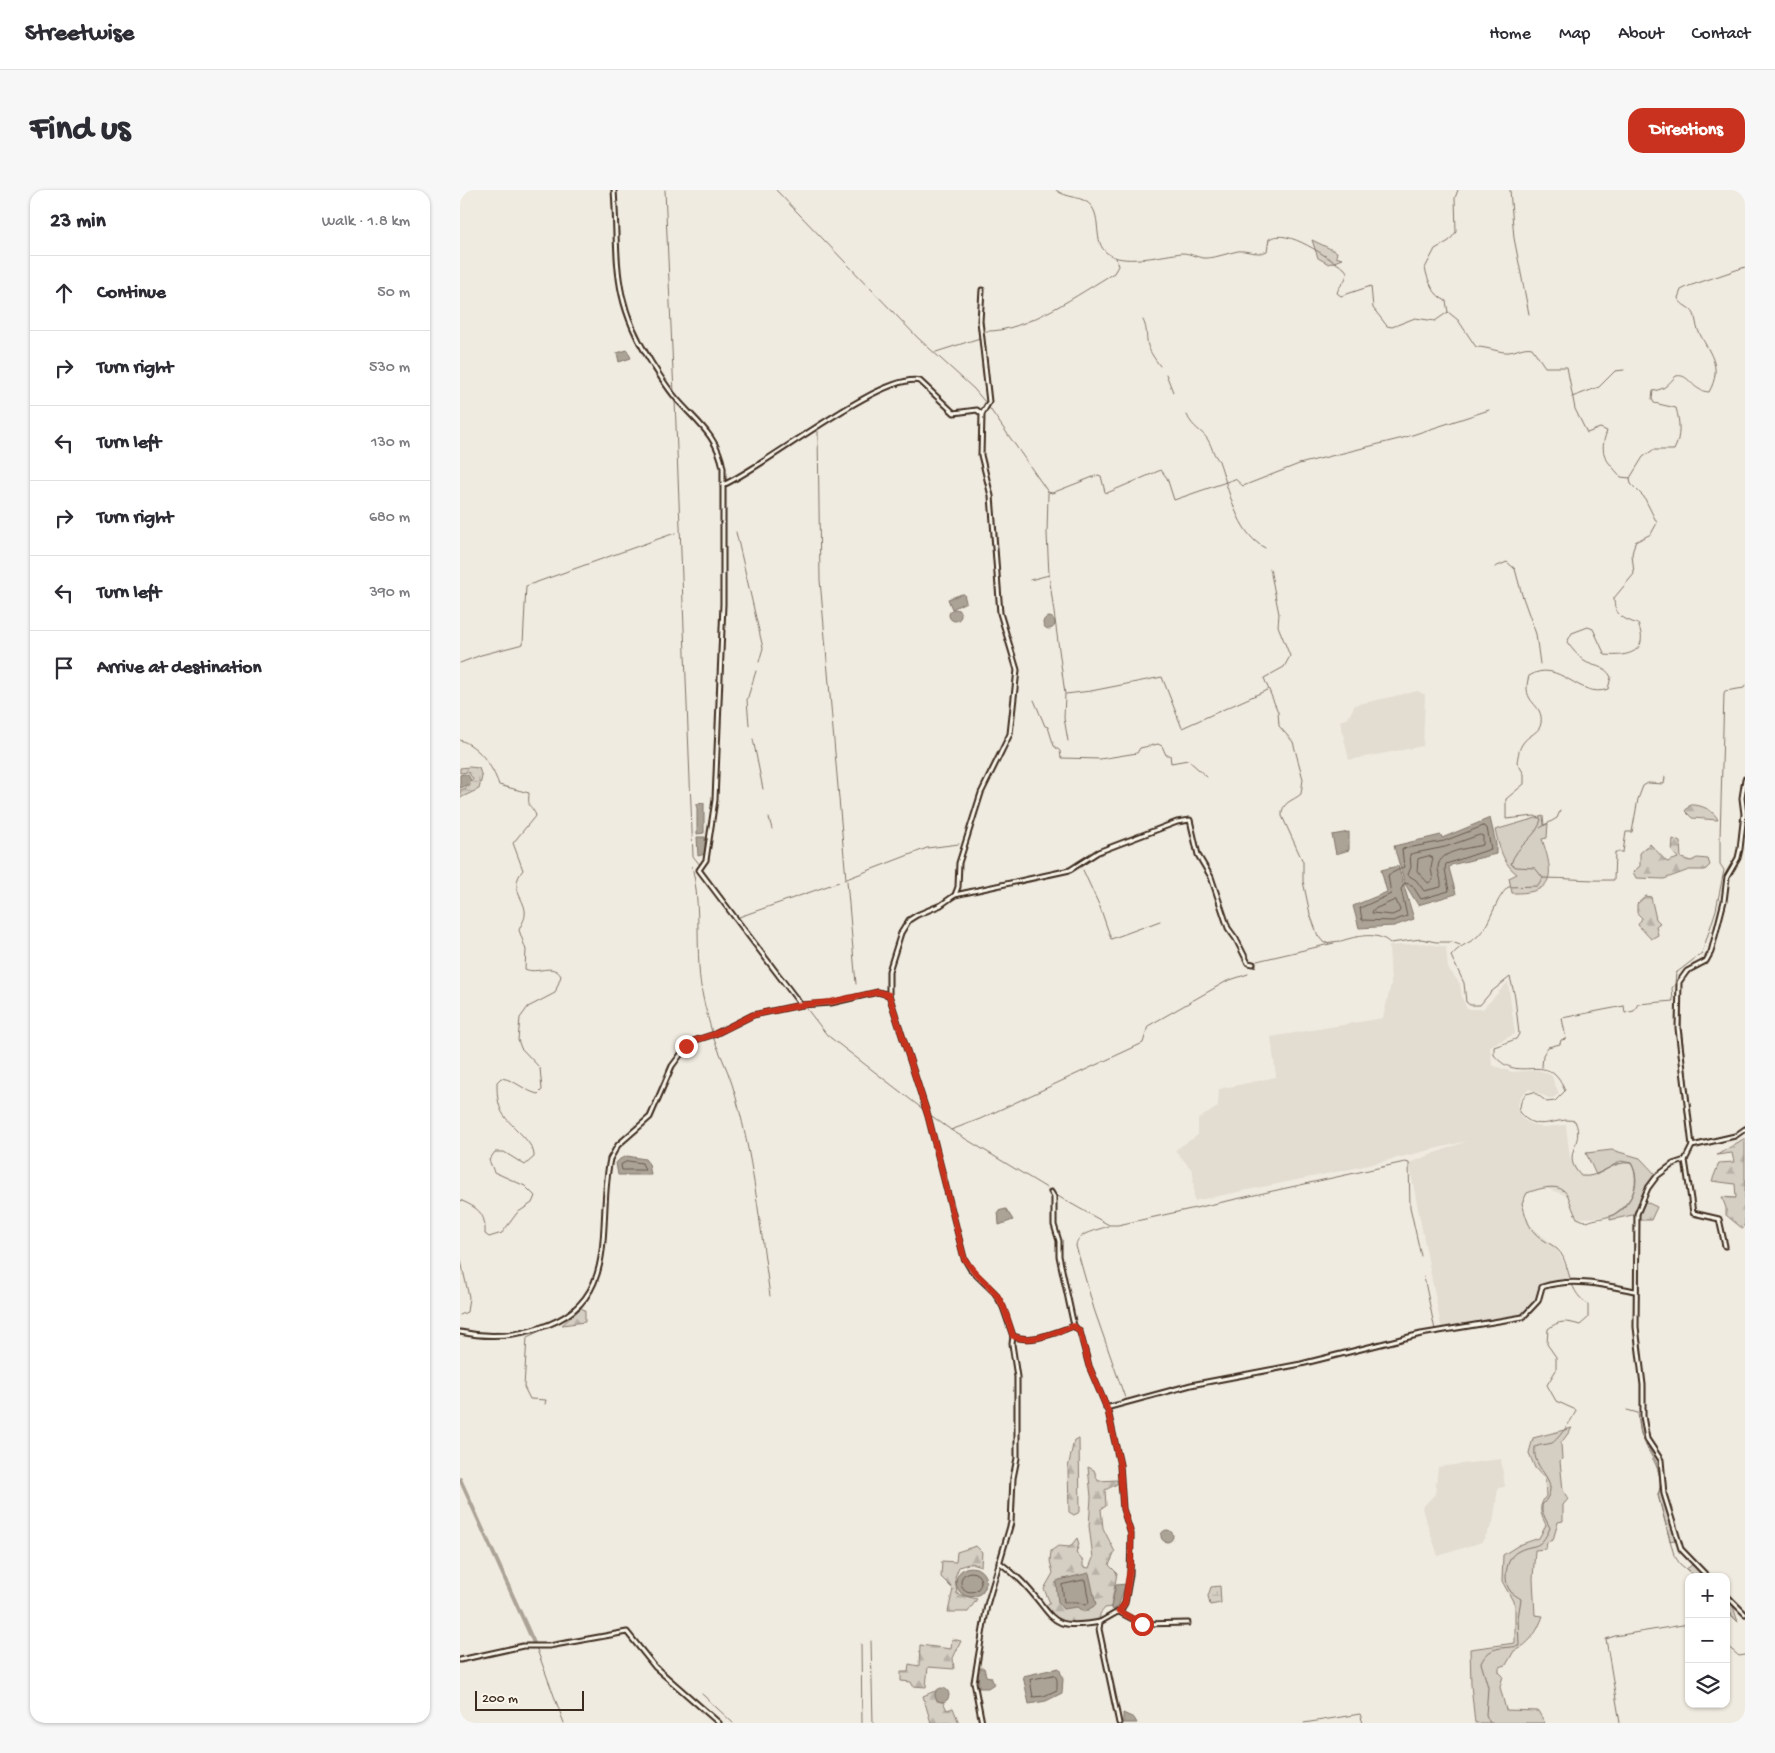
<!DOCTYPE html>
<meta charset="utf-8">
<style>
body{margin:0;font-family:"Gochi Hand",sans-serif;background:#f7f7f7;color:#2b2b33}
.controls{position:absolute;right:15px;bottom:15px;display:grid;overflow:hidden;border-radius:10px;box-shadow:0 1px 4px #0004}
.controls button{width:45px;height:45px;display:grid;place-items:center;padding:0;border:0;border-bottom:1px solid #e1e1e2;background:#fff;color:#2b2b33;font:25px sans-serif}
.scale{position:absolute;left:15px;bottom:12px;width:109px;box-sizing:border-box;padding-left:5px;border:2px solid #3b2a1e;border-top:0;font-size:14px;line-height:18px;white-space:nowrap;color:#3b2a1e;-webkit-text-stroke:4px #fbf7ec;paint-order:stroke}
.stop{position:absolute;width:15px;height:15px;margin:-11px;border:4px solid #c8321e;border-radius:50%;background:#fff}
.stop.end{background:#c8321e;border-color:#fff;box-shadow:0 1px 5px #0008}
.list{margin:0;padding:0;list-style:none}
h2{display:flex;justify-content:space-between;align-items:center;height:65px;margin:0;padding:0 20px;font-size:21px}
h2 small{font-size:16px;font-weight:400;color:#7c7c81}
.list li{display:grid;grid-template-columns:32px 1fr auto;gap:15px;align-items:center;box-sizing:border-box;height:75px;padding:0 20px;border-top:1px solid #e1e1e2}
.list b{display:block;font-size:19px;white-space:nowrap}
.list em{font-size:16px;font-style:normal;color:#7c7c81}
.icon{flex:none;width:28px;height:28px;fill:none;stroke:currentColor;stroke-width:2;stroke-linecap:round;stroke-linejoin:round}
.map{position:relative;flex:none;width:1285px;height:1533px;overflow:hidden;border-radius:15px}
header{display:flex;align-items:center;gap:30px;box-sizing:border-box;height:70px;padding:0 25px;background:#fff;border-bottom:1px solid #e1e1e2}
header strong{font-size:24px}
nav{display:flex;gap:28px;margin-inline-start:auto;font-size:18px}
.intro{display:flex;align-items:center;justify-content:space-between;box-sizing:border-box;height:120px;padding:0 30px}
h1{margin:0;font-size:35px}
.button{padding:12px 22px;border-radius:15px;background:#c8321e;color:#fff;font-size:18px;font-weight:700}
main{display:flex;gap:30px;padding:0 30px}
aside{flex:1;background:#fff;border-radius:15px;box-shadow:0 1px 4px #0004}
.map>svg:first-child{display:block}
.built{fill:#e2dcd1}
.green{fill:#d5cec3;stroke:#887c70}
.forest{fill:url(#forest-firs);stroke:#887c70}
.wetland{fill:url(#wetland-marsh);stroke:#887c70}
.water{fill:#aca397;stroke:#7f7367}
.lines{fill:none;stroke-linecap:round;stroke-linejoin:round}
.shore{stroke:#685a4e;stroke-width:1}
.stream{stroke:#7f7367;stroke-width:1}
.canal{stroke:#aca397;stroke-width:4}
.street-casing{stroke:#3b2a1e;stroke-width:7}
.street{stroke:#fbf7ec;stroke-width:3}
.route{stroke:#c8321e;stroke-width:6}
</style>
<header>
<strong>Streetwise</strong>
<nav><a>Home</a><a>Map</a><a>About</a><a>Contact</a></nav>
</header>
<div class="intro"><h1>Find us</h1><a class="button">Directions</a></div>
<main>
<aside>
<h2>23 min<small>Walk · 1.8 km</small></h2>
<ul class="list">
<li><svg class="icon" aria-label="ahead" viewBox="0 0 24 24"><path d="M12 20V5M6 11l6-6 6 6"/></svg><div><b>Continue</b></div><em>50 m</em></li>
<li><svg class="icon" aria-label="right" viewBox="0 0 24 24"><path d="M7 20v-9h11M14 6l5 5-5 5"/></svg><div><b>Turn right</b></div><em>530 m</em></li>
<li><svg class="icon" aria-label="left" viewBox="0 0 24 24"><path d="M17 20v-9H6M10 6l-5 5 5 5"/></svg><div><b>Turn left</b></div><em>130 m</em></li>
<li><svg class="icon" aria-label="right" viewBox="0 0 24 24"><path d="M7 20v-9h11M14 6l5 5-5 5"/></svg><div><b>Turn right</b></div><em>680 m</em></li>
<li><svg class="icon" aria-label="left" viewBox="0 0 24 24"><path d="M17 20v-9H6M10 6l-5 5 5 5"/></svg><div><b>Turn left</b></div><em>390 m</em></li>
<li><svg class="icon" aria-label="arrive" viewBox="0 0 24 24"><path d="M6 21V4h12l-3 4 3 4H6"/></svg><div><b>Arrive at destination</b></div></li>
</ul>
</aside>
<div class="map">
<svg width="1285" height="1533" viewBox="0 0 1285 1533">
<defs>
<pattern id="forest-firs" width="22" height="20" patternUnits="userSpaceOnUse" patternTransform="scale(1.25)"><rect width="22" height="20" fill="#d5cec3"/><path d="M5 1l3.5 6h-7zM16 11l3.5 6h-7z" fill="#b8b1a7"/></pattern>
<pattern id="wetland-marsh" width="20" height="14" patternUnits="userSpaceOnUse" patternTransform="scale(1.25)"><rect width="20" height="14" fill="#d5cec3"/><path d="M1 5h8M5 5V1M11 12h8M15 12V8" fill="none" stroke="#b8b1a7"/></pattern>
</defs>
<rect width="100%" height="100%" fill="#f0ebe0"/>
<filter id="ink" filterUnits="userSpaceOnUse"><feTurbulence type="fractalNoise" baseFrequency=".02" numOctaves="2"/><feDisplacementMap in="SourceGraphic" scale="10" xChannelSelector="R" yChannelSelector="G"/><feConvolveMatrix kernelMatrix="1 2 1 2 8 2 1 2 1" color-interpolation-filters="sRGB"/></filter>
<g filter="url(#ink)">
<g class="built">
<path d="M958 501 965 505 963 556 889 570 880 531 888 528 895 515Z"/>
<path d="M963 753 986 757 988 778 1000 794 1002 808 1007 819H1023L1048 792 1055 844 1030 856 1032 875 1052 882 1078 880 1091 885 1099 904 1091 909 1069 899 1061 906 1057 917 1061 928 1071 934 1083 937 1106 935 1110 969 1121 986 1136 985 1161 971 1171 973 1177 988 1173 1002 1165 1018 1150 1027 1117 1028 1108 1006 1083 997 1067 1003 1062 1013 1069 1034 1097 1059 1113 1092 1083 1097 1063 1127 982 1141 949 973 1007 951 900 977 734 1011 733 981 715 960 738 945V929L758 917 759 899 816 887 811 847 923 828 931 794 929 756Z"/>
<path d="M1041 1269 1045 1297 1038 1298 1033 1333 1022 1352 978 1366 962 1318 975 1304 978 1277Z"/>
</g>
<g class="green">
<path d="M852 50 877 62 876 67 882 69 869 74 858 68Z"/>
<path d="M1083 626 1084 635 1088 633 1087 648 1082 649C1094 684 1096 704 1052 703L1049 688 1057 684C1043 674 1039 656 1035 640Z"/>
<path d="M1152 960 1180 968 1197 986 1188 998 1177 1024 1150 1030V1027C1169 1015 1184 996 1171 973L1161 971 1136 985 1126 963Z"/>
<path d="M1179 1229H1183L1187 1249 1201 1270 1204 1304 1218 1349 1210 1351 1198 1305 1201 1296 1200 1287 1196 1272 1181 1244Z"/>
<path d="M1112 1238 1101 1253 1102 1269 1100 1271 1103 1300 1108 1309 1103 1315V1331L1098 1332 1093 1350 1087 1352 1086 1359 1075 1360 1073 1389 1075 1425 1083 1426C1077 1442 1070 1454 1054 1461L1046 1475 1039 1477V1482L1043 1486 1040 1497 1046 1520 1078 1521 1085 1533H1015L1011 1495 1010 1459 1055 1453V1415L1042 1391 1043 1365 1059 1355 1079 1348 1086 1335C1080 1323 1078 1317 1086 1306L1085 1289 1075 1278 1069 1263 1073 1248Z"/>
</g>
<g class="forest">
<path d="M1230 615C1240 614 1254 620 1258 630L1232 628 1225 621Z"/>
<path d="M1213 649 1220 652 1221 668 1231 671 1237 668 1248 669 1250 675 1245 680H1229L1204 689 1176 688 1173 682 1180 676V663L1190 654 1207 672 1218 668 1212 661Z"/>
<path d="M1186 706 1191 707 1196 729 1200 733 1196 736 1198 745 1191 749 1178 735 1182 728 1177 723V714Z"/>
<path d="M1285 948V1033L1283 1039 1266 1025V1018L1262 1007 1276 1008 1275 994 1252 991 1259 973 1274 972 1272 963 1257 965Z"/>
<path d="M1182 1010 1197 1017 1191 1030H1176Z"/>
<path d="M121 1118 125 1120V1132L102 1135Z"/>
<path d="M619 1249 620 1322 614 1325 609 1322 608 1278 614 1250Z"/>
<path d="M628 1277 634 1280 638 1291 657 1290V1294L645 1300 646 1316 641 1319 643 1338 655 1362 649 1375 657 1383 651 1417 645 1418 640 1424V1432C613 1437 600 1439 581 1417L590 1413 584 1399 593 1383 590 1371 591 1361 598 1356 610 1357 617 1348 619 1354 616 1363 623 1371V1377L629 1378 633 1368 629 1336 631 1307Z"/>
<path d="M516 1356 522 1362 521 1376 511 1373 499 1377 495 1387 497 1404 517 1409 508 1422H488L493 1399 481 1387 482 1371 496 1372 497 1362Z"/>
<path d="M1235 1373 1248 1387H1236L1226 1379Z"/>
<path d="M1266 1405 1271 1410 1278 1432C1269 1423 1266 1417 1266 1405Z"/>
<path d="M492 1449 501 1451 493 1468 494 1479 468 1477 466 1497 453 1496 451 1492 441 1491V1482H448L449 1474 459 1476 460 1455 491 1459Z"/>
<path d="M475 1501 477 1511 483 1512 487 1520 493 1518 499 1533H471L463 1506Z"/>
</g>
<g class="wetland">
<path d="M9 577 19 578 22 587 19 599 0 608V600L9 597 13 589 8 582 0 583V578Z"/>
<path d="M760 1396 761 1413 750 1415 748 1406 751 1397Z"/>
</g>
<g class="water">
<path d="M167 160 171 168 159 172 157 163Z"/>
<path d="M502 404H504L506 412 492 419 488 409Z"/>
<circle cx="495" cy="425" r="6"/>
<circle cx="589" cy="433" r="6"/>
<path d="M4 584 8 585 11 590 8 595 0 598V585Z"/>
<path d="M244 613V643L237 644V614Z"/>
<path d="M1030 628 1036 654V664L991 675 989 678 996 704 958 715 945 694 934 656 981 645 982 648Z"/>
<path d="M889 642V660L876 664 872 645Z"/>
<path d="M245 647V664L238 666 237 647Z"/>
<path d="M938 676 954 729 934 736 899 738 893 716 927 702 921 680Z"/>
<path d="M167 966 185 969 189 974 191 985H158L156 973 160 969Z"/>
<path d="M546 1019 553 1030 539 1035 538 1021Z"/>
<circle cx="707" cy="1346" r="6"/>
<circle cx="511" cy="1392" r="15"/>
<path d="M629 1383 636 1415 624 1422 617 1417 603 1419 598 1413 596 1393 599 1390Z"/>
<path d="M666 1394 658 1417 653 1420 651 1417 656 1395Z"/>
<path d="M518 1478H524L526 1486 531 1487 534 1494 528 1498H519Z"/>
<path d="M599 1478 603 1489 602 1503 586 1511 569 1514 563 1486Z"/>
<circle cx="482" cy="1505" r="7"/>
<path d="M663 1523 674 1528 677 1533H663Z"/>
</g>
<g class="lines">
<g class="shore">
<path d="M1024 636 1027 638 1031 659 986 674 985 679 989 701 961 709 952 695 945 693 941 699 947 726 933 731 902 730 900 718 931 704 928 685 944 677 942 659 984 651Z"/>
<path d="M1020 645 1023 646V655C1011 658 979 660 978 677 978 684 982 690 981 697L964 701 956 690 948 685 951 677 950 664 985 657Z"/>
<path d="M969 666 973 668 971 678 973 690 968 693 957 681 958 669Z"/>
<path d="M936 710 940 720 939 722 932 725 912 723 913 720Z"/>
<path d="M168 971 182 973 185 980H162L161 975Z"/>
<circle cx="511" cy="1392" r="10"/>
<path d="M625 1390 629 1413 625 1415 618 1412H604L602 1395Z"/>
<path d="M595 1485 597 1490V1500L584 1506 573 1507 570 1490Z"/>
</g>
<g class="stream">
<path d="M205 0 214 204"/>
<path d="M316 0 458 148 514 199 525 212"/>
<path d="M596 0C606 9 624 5 632 17 642 32 632 55 650 65 667 75 703 65 722 63 731 63 739 69 748 68 758 67 768 63 778 61 788 60 798 66 807 61L809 49C828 37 867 68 884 78L887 82C887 91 879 95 877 103L881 106 911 96 913 118 927 136 932 137 955 128 975 131 988 122 998 130 1016 157C1028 157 1040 163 1049 162 1057 161 1064 156 1072 158L1085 177H1107L1115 219 1127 243 1140 238 1147 241C1138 265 1146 269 1161 287L1170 288"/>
<path d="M1050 0 1054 48 1069 124"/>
<path d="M988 122 986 111C973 105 968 91 965 78L975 59 989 51 996 42 995 8 998 0"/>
<path d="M683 130C687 138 686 142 687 150 687 159 695 169 700 176"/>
<path d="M526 141C564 143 622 102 654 83L658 76 656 68"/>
<path d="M476 162 520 148"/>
<path d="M706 184 713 202"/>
<path d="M1112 207 1139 197 1155 181 1164 180"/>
<path d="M215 210 233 666 240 675"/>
<path d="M528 216 588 302 592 303 638 285 641 286 645 302 647 303 701 280 707 288 714 310 775 289 783 296 839 274 943 248 1029 220"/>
<path d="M727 225C733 239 742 240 748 250 752 257 753 264 759 271 769 299 776 343 805 358"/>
<path d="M358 241 360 390 386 689"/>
<path d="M588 303 587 344 589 385 605 504 604 528 608 551"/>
<path d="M276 342 303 458 299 472"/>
<path d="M1035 377 1047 372 1055 379 1062 405 1076 444 1080 474"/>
<path d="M810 379 819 424 818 436 830 466 824 477 804 488 818 522 819 536 833 552 843 589 841 604C833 611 821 612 822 626L843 672V691L850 724 858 746 864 753 880 751"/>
<path d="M570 390 589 385"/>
<path d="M0 473 21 465 63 454 66 396 215 343"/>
<path d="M606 504 631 501 702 487 722 538 807 500"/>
<path d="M574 510 585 536 588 537 594 556 600 561 601 568 640 569 677 563 680 558 698 554 702 556 706 565H710L711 573 728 570 747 587"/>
<path d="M289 535 287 510 296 481"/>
<path d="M293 549 303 599"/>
<path d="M0 550C19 556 33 577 39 595L69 603C68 619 69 612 76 625L53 653 63 680C47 700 67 709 65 725 65 729 61 735 59 740L66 760 65 779C77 785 93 772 101 786L95 803 68 817 60 828 58 850 61 858 80 878 82 900 78 904C64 901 56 890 41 888L37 892C37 902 37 910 41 920 47 935 75 951 74 967L65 975 44 962H35L29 970 34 982 65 996 75 1006 72 1013 57 1023 42 1043 29 1047 25 1044C26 1023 18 1018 0 1010"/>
<path d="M309 628 312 639"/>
<path d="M1080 638 1097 628 1100 621"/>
<path d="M232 676C240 708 237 744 239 777 240 800 246 821 252 842"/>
<path d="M243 680 342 813"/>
<path d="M623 680 640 717 651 749 700 731"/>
<path d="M1083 688C1107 688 1130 691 1154 690L1155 662H1163L1166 642H1172L1178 609 1183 596 1188 593 1204 594 1205 587"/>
<path d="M384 690 467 658 499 654"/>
<path d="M387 691 396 794"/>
<path d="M279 727 379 692"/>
<path d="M881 751C897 746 917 741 930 753L961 749 976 752H992L1000 755"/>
<path d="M797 771 874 753"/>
<path d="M1221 796V837L1234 953"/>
<path d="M347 819 367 845 464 920"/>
<path d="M253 847C259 862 267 878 272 894 293 962 300 1035 310 1106"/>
<path d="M1082 877 1083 865 1088 857 1100 854 1101 850 1106 849 1102 828 1164 816 1165 823 1174 821 1178 814 1213 811 1212 798 1215 794 1216 783 1242 763 1256 720 1264 680 1260 674V648L1264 503 1265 501 1284 498 1285 495"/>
<path d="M469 924 491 940 590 1000"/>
<path d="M491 940 520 929 683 853 688 836 767 791 788 784"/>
<path d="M1188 1003 1200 986"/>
<path d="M594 1004 649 1035H658L945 972 949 973 950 1017 961 1066"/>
<path d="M1178 1032 1179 1100"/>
<path d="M648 1036C637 1041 617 1042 616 1056L634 1119 665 1208"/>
<path d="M0 1066 9 1107 7 1122 0 1125"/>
<path d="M964 1087 975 1140"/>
<path d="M84 1139 67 1147 64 1197 70 1209 86 1210 85 1214"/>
<path d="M1167 1220 1178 1223C1179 1230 1179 1239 1182 1246 1189 1267 1206 1281 1198 1305L1214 1365 1220 1374 1236 1387"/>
<path d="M1266 1417 1270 1424 1278 1432"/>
<path d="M411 1451 413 1533"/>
<path d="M401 1454 402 1533"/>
<path d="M1266 1455 1279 1466 1285 1465"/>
<path d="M76 1457 104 1533"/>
<path d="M242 1504 273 1533"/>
<path d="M844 1533 900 1524 903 1533"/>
<path d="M1030 1533 1026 1525 1028 1497 1021 1473C1030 1455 1041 1459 1059 1456L1058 1428 1061 1409C1058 1407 1053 1404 1051 1402 1042 1392 1046 1368 1057 1362 1074 1352 1079 1363 1090 1338L1082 1322V1315C1105 1290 1071 1282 1075 1257 1081 1254 1086 1255 1092 1253 1098 1250 1115 1226 1116 1220L1096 1211 1087 1195 1096 1180V1167L1087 1154 1088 1139C1099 1130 1106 1131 1120 1135L1128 1128V1114C1110 1103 1111 1085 1103 1067 1097 1054 1082 1052 1074 1042 1067 1034 1065 1023 1062 1013L1067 1003C1078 999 1101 991 1108 1006 1111 1014 1113 1021 1117 1028L1127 1032C1137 1028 1142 1029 1150 1026 1171 1019 1182 992 1171 973 1152 970 1140 989 1121 986 1099 963 1126 955 1115 931 1095 926 1078 945 1059 922L1061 912 1066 904 1074 902 1087 912 1095 911 1105 901C1087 857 1060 897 1034 865V857L1056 849 1059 844 1055 807 1050 787 1031 802 1020 815H1010L1006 812 1004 793 991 766C1002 753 1010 754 1019 745 1032 731 1034 711 1048 697L1077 696 1083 688 1075 678 1056 677 1051 674C1056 655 1078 647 1081 629L1075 626 1046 629V609L1064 594V584L1057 572C1058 566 1059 558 1063 553 1068 545 1080 543 1081 533 1084 512 1060 515 1069 486 1099 467 1119 510 1148 499L1151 487C1145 475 1133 477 1124 471 1118 466 1112 459 1107 452L1112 443 1128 437 1133 439 1145 465C1168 467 1190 462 1178 434 1163 429 1154 425 1154 408L1174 384 1172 364 1175 352 1191 344 1197 333 1184 307 1171 294 1170 288 1183 267 1193 260H1214C1221 247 1220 232 1216 218L1194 213 1192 209 1193 201C1206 199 1208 194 1216 186 1230 183 1231 201 1249 202 1264 175 1248 162 1238 140 1236 135 1236 129 1234 124 1231 117 1221 116 1218 108L1221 100 1229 96 1285 77"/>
<path d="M1160 1533 1146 1449 1155 1446 1229 1434"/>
</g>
<path class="canal" d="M0 1289 74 1453"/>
<defs>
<g id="street">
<path d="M154 0C159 71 150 107 191 172 198 183 206 196 215 207 235 231 257 244 263 278V414L255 610 246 670 239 680 341 815 371 813 418 802 429 805 468 926 504 1068 511 1080 535 1103 543 1117 553 1146 552 1154 557 1187V1268L553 1288 551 1333 527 1415 514 1492 522 1533"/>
<path d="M522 224 529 212 520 131 522 100"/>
<path d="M263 295C305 277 423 181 460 191L494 223 517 220 522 224 521 265 531 306 540 423 557 480 550 544 521 603 499 673 498 697 495 705 481 715 457 725 449 730 441 743 429 781V805"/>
<path d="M495 705 610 680 638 662 717 632 730 630 738 665 751 687 768 738 776 749 788 773 793 774"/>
<path d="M1232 956 1218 838 1219 792 1227 781 1246 771 1251 762 1264 711 1267 687 1278 668 1280 659 1284 624 1282 608 1285 589"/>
<path d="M1225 970 1233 1023 1259 1029 1265 1056"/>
<path d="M591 1002 594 1007V1035L599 1051V1066L614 1136"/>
<path d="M0 1142C28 1148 52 1147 79 1138 163 1113 136 1035 150 969L158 955 190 927 212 876 230 852 255 844 293 825 341 815"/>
<path d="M553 1146C571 1154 596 1142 614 1136L620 1142 629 1176 648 1221 660 1275 663 1319 671 1344 670 1385 665 1413 661 1420 640 1432 639 1439 659 1533"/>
<path d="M646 1218 731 1195 841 1174 961 1144 1063 1127 1078 1111 1082 1097C1113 1087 1145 1095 1175 1101"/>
<path d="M539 1372C548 1379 557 1386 565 1395 596 1428 588 1441 640 1432"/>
<path d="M1248 1387 1221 1359 1204 1304 1201 1270 1187 1249 1183 1226V1195L1176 1137 1177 1024 1188 998 1197 986 1213 974 1225 970 1232 956 1275 946 1285 939"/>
<path d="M1266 1405 1285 1424"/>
<path d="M659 1422 682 1434 728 1433"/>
<path d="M0 1470 63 1456H89L167 1442 195 1477 259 1533"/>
</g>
</defs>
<use href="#street" class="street-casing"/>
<use href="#street" class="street"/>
</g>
</g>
<g class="lines" filter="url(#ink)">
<path class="route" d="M226 856 230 852 255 844 293 825 341 815 371 812 418 802 429 805 468 926 504 1068C512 1082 524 1090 535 1103 545 1115 548 1131 553 1146 571 1154 596 1142 614 1136L620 1142 629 1176 648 1221 660 1275 663 1319 671 1344V1372L665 1413 659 1421 682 1434"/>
</g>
</svg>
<div class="controls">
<button>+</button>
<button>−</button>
<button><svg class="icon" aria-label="layers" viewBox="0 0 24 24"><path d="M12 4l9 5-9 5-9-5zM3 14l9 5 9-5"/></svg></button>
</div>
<div class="scale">200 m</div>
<div class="stop" style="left:682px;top:1434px"></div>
<div class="stop end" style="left:226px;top:856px"></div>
</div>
</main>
